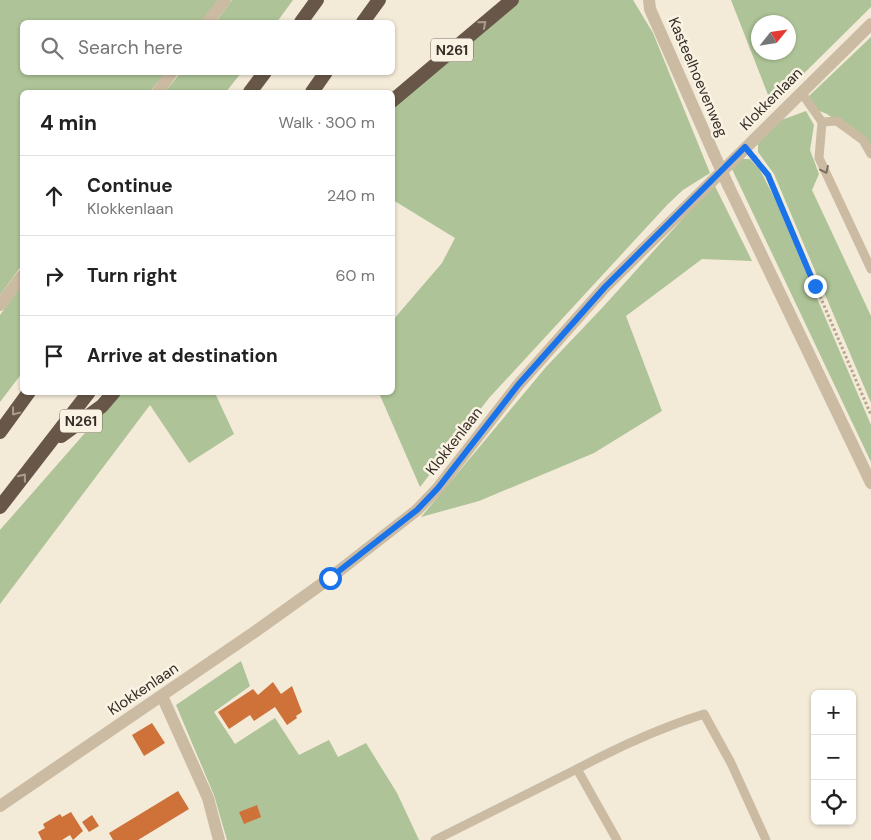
<!DOCTYPE html>
<meta charset="utf-8">
<style>
body{margin:0;font-family:"DM Sans",sans-serif;background:#f2f2f2;color:#222}
.controls{position:absolute;right:15px;bottom:15px;display:grid;overflow:hidden;border-radius:8px;box-shadow:0 1px 4px #0004}
.controls button{width:45px;height:45px;display:grid;place-items:center;padding:0;border:0;border-bottom:1px solid #e0e0e0;background:#fff;color:#222;font:25px sans-serif}
.compass{position:absolute;left:751px;top:15px;width:45px;height:45px;border-radius:50%;background:#fff;box-shadow:0 1px 4px #0004;rotate:60deg}
.stop{position:absolute;width:15px;height:15px;margin:-11px;border:4px solid #1a73e8;border-radius:50%;background:#fff}
.stop.end{background:#1a73e8;border-color:#fff;box-shadow:0 1px 5px #0008}
.list{margin:0;padding:0;list-style:none}
h2{display:flex;justify-content:space-between;align-items:center;height:65px;margin:0;padding:0 20px;font-size:21px}
h2 small{font-size:16px;font-weight:400;color:#767676}
.list li{display:grid;grid-template-columns:32px 1fr auto;gap:15px;align-items:center;box-sizing:border-box;height:80px;padding:0 20px;border-top:1px solid #e0e0e0}
.list b{display:block;font-size:19px;white-space:nowrap}
.list p{margin:0;font-size:16px;white-space:nowrap;color:#767676}
.list em{font-size:16px;font-style:normal;color:#767676}
.icon{flex:none;width:28px;height:28px;fill:none;stroke:currentColor;stroke-width:2;stroke-linecap:round;stroke-linejoin:round}
.map{position:relative;flex:none;width:871px;height:840px;overflow:hidden}
.search{position:absolute;background:#fff;box-shadow:0 1px 4px #0004;left:20px;top:20px;width:375px;height:55px;display:flex;align-items:center;gap:12px;box-sizing:border-box;padding:0 18px;border-radius:8px;color:#767676;font-size:19px}
.panel{position:absolute;background:#fff;box-shadow:0 1px 4px #0004;left:20px;top:90px;width:375px;height:305px;border-radius:8px}
.map>svg:first-child{display:block}
.green{fill:#aec397;fill-rule:evenodd}
.building{fill:#cf7239}
.lines{fill:none;stroke-linecap:round;stroke-linejoin:round}
.path{stroke:#b8a58d;stroke-width:3;stroke-dasharray:2.5 2.5;stroke-linecap:butt}
.service{stroke:#ccbba3;stroke-width:9}
.minor{stroke:#ccbba3;stroke-width:12}
.tertiary{stroke:#ccbba3;stroke-width:12}
.trunk{stroke:#685748;stroke-width:14}
.tertiary-bridge{stroke:#ccbba3;stroke-width:12}
.oneway{stroke:#aa9d8e}
.oneway2{stroke:#7a6d5e}
.route{stroke:#1a73e8;stroke-width:6}
.labels{text-anchor:middle;stroke-width:5;stroke-linejoin:round;paint-order:stroke}
.shield{fill:#faf3e4;stroke:#71685f;stroke-width:1}
.shield-label{font-size:14px;font-weight:bold;fill:#362d26}
.street-label{font-size:15px;fill:#362d26;stroke:#faf3e4}
</style>
<div class="map">
<svg width="871" height="840" viewBox="0 0 871 840">
<rect width="100%" height="100%" fill="#f3ead8"/>
<g class="green">
<path d="M0 0H218L201 22H22V72L165 73 150 92H22V265L0 295Z"/>
<path d="M232 0H293L277 22H216Z"/>
<path d="M519 0H633L653 33 710 173 683 190 668 204 489 398 420 487 379 393 392 392 393 320 442 263 455 238 393 200V108Z"/>
<path d="M731 0H871V7L772 105ZM758 22H788V52H758Z"/>
<path d="M871 37V145L827 114 817 110 809 96Z"/>
<path d="M180 73V72L241 73 226 92H165Z"/>
<path d="M806 111 814 125 810 150 819 174 812 190 871 316V403L774 174 758 152V143L776 122Z"/>
<path d="M740 159H750L760 170 774 197 871 425V462L731 167Z"/>
<path d="M714 184 752 261 702 259 626 316 662 411 594 453 479 501 421 517 546 367 603 307Z"/>
<path d="M22 285V373L0 402V315Z"/>
<path d="M120 393H215L234 434 189 463 150 405 0 604V530Z"/>
<path d="M241 661 250 686 214 712 235 744 275 718 299 755 289 760 329 740 338 757 366 743 397 793 419 840H227L214 795 176 705Z"/>
</g>
<g class="building">
<path d="M273 682 281 694 292 686 302 712 296 716 297 718 287 725 275 707 254 721 250 715 229 729 218 712 253 689 258 695Z"/>
<path d="M152 723 165 743 144 756 132 735Z"/>
<path d="M178 791 189 809 138 840H113L109 833Z"/>
<path d="M257 805 261 817 244 824 239 812Z"/>
<path d="M71 812 83 831 73 840 70 835 62 840H42L38 832 45 828 43 824 60 814 62 817Z"/>
<path d="M92 815 99 826 89 832 82 822Z"/>
</g>
<g class="lines">
<path class="path" d="M755 156 768 175 871 415"/>
<g class="service">
<path d="M801 92 822 122 819 158 871 269"/>
<path d="M822 122 837 121 863 140 871 154"/>
<path d="M577 769C618 747 660 728 704 714L731 763 766 840"/>
<path d="M435 840 577 769 617 840"/>
</g>
<g class="minor">
<path d="M208 22 225 0"/>
<path d="M158 92 172 72"/>
<path d="M0 305 22 276"/>
<path d="M162 696 208 798 219 840"/>
<path d="M0 806 256 631 330 578 417 510 438 488 518 385 605 287 871 24"/>
</g>
<g class="tertiary">
<path d="M649 0 650 9 714 154"/>
<path d="M728 185 871 483"/>
</g>
<g class="trunk">
<path d="M301 22 317 0"/>
<path d="M363 22 379 0"/>
<path d="M250 92 265 72"/>
<path d="M312 92 326 72"/>
<path d="M392 101 512 0"/>
<path d="M0 432 29 392"/>
<path d="M61 436 102 406 114 392"/>
<path d="M0 507 89 392"/>
</g>
<path class="tertiary-bridge" d="M714 154 728 185"/>
</g>
<defs><path id="oneway-chevron" d="M-2-3.5L2.5 0L-2 3.5" fill="none" stroke-width="1.6" stroke-linecap="round" stroke-linejoin="round" transform="scale(1.25)"/></defs>
<g class="oneway">
<use href="#oneway-chevron" transform="translate(483 24) rotate(-40)"/>
<use href="#oneway-chevron" transform="translate(15 412) rotate(127)"/>
<use href="#oneway-chevron" transform="translate(23 477) rotate(-52)"/>
</g>
<use class="oneway2" href="#oneway-chevron" transform="translate(825 170) rotate(65)"/>
<g class="lines">
<path class="route" d="M330 578 417 510 438 488 518 385 605 287 745 147 768 175 815 286"/>
</g>
<g class="labels">
<g class="shield">
<rect x="431" y="38.5" width="42" height="23" rx="4"/>
<rect x="60" y="409.5" width="42" height="23" rx="4"/>
</g>
<g class="shield-label">
<text x="452" y="55">N261</text>
<text x="81" y="426">N261</text>
</g>
<g class="street-label">
<text transform="translate(698 77) rotate(67)" y="5">Kasteelhoevenweg</text>
<text transform="translate(771 99) rotate(-45)" y="5">Klokkenlaan</text>
<text transform="translate(454 441) rotate(-52)" y="5">Klokkenlaan</text>
<text transform="translate(143 689) rotate(-34)" y="5">Klokkenlaan</text>
</g>
</g>
</svg>
<div class="controls">
<button>+</button>
<button>−</button>
<button><svg class="icon" aria-label="locate" viewBox="0 0 24 24"><circle cx="12" cy="12" r="6"/><path d="M12 2v4M12 18v4M2 12h4M18 12h4"/></svg></button>
</div>
<svg class="compass" viewBox="-18 -18 36 36"><path d="M0-13l5 13h-10z" fill="#e53935"/><path d="M0 13l5-13h-10z" fill="#767676"/></svg>
<div class="stop" style="left:330px;top:578px"></div>
<div class="stop end" style="left:815px;top:286px"></div>
<div class="search"><svg class="icon" aria-label="search" viewBox="0 0 24 24"><circle cx="10" cy="10" r="6"/><path d="M15 15l6 6"/></svg>Search here</div>
<section class="panel">
<h2>4 min<small>Walk · 300 m</small></h2>
<ul class="list">
<li><svg class="icon" aria-label="ahead" viewBox="0 0 24 24"><path d="M12 20V5M6 11l6-6 6 6"/></svg><div><b>Continue</b><p>Klokkenlaan</p></div><em>240 m</em></li>
<li><svg class="icon" aria-label="right" viewBox="0 0 24 24"><path d="M7 20v-9h11M14 6l5 5-5 5"/></svg><div><b>Turn right</b></div><em>60 m</em></li>
<li><svg class="icon" aria-label="arrive" viewBox="0 0 24 24"><path d="M6 21V4h12l-3 4 3 4H6"/></svg><div><b>Arrive at destination</b></div></li>
</ul>
</section>
</div>
